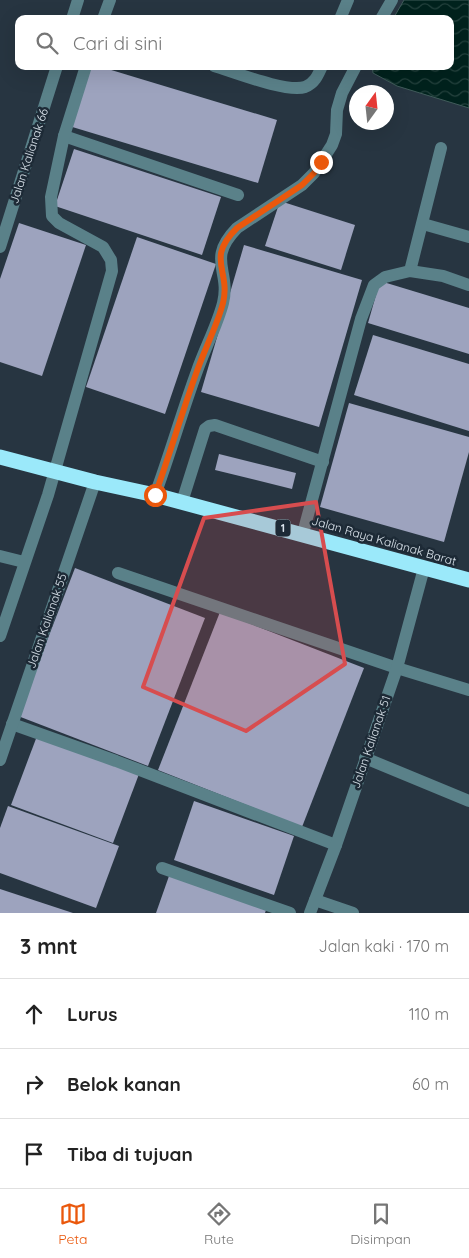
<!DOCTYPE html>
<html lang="id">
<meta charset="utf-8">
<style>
body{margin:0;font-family:Quicksand,sans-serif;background:#f6f6f6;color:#222}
.compass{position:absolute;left:349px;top:85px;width:45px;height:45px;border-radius:50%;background:#fff;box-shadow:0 5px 20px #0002;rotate:15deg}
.stop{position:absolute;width:15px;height:15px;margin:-11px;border:4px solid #ea580c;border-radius:50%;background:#fff}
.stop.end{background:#ea580c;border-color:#fff;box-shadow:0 1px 5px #0008}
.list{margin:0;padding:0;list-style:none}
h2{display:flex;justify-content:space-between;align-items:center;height:65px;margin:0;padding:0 20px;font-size:21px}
h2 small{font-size:16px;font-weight:400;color:#767676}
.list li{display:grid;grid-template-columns:32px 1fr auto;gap:15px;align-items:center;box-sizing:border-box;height:70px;padding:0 20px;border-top:1px solid #e0e0e0}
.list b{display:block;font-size:19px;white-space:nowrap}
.list em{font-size:16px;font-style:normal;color:#767676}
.icon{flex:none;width:28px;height:28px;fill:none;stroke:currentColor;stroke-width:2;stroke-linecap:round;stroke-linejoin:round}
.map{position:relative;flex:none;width:469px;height:913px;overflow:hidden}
.search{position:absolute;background:#fff;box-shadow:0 5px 20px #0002;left:15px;right:15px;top:15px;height:55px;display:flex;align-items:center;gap:12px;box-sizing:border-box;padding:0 18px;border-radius:10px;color:#767676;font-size:19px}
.sheet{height:275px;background:#fff}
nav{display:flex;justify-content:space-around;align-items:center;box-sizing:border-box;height:70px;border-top:1px solid #e0e0e0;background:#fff;font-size:14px;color:#767676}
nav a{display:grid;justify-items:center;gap:2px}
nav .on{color:#ea580c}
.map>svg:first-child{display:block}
.water{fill:url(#water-waves);stroke:#415c5b}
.building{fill:#9da3be}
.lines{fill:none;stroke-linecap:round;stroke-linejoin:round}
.minor{stroke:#5a8189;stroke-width:12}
.highway{stroke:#9be9fa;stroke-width:15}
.route{stroke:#ea580c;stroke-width:6}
.marked{fill:#d74d4f;fill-opacity:0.2;stroke:#d74d4f;stroke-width:4;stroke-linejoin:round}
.labels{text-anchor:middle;stroke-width:5;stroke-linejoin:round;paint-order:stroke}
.shield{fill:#1d2a36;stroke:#a1acb5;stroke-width:1}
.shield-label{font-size:11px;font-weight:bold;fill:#dae3eb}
.street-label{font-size:12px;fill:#dae3eb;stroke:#1d2a36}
</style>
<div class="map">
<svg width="469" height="913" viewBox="0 0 469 913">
<defs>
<pattern id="water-waves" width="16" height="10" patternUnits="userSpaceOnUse" patternTransform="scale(1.25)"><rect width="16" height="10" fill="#00221d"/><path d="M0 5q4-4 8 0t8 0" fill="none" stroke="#25423e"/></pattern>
</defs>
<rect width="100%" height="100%" fill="#273541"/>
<path class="water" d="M404 0H469V108L397 86 373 73 372 66H450V19H393Z"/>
<g class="building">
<path d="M88 66H98L277 120 258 183 69 126Z"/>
<path d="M74 149 221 197 202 255 55 206Z"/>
<path d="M280 201 355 225 341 270 265 246Z"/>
<path d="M19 223 86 245 42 376 0 362V279Z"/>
<path d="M137 237 216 264 165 414 86 387Z"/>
<path d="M244 245 362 280 319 427 201 392Z"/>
<path d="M380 281 469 308V354L368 323Z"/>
<path d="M373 335 469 364V431L354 395Z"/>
<path d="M349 403 469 437V452L444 542 320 507Z"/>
<path d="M219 454 296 473 292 489 215 470Z"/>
<path d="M75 568 205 618 148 766 18 716Z"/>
<path d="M220 612 364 668 302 827 158 770Z"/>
<path d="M37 736 139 774 113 843 11 805Z"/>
<path d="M194 801 294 836 274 895 174 860Z"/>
<path d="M8 806 119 846 96 908 0 873V828Z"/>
<path d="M169 876 266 910 265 913H156Z"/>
<path d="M0 889 73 913H0Z"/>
</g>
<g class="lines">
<g class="minor">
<path d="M72 19 78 0"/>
<path d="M103 19 110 0"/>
<path d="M340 19 348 0"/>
<path d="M381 19 392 0"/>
<path d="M214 66C234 72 287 93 305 87 315 83 318 75 322 66"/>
<path d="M64 136 238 195"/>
<path d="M423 224 469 237"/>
<path d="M0 247 57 66"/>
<path d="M410 271 441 148"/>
<path d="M155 495C170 454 182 412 197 371 205 348 217 326 223 303 231 270 206 260 237 228L302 185 314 173 332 145 336 134 337 110 342 93 356 66"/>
<path d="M182 502 205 429 209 426 215 425 323 462"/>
<path d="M303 533 361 319 374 285 385 277 410 271 443 276 469 285"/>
<path d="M0 556 24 562"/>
<path d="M118 573 397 668 469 690"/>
<path d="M0 636 48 495 112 271 111 260 103 247 59 223 52 216 51 197 64 136 86 66"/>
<path d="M12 724 116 761 336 845"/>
<path d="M365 758 469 801"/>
<path d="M0 760 95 482"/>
<path d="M162 868 290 913"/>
<path d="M315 900 353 913"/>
<path d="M310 913 336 845 397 668 424 568"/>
</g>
<path class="highway" d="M0 457 95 482 155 495 469 580"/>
</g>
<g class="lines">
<path class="route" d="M155 495C170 454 182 412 197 371 205 348 217 326 223 303 231 270 205 259 237 228L302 185 314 173 321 162"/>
</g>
<path class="marked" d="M316 502 345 664 246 731 143 687 204 518Z"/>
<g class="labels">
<rect class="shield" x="275.5" y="519.5" width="15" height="17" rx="4"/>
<g class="shield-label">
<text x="283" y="532">1</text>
</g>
<g class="street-label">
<text transform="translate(29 156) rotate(-72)" y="4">Jalan Kalianak 66</text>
<text transform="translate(384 541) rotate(16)" y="4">Jalan Raya Kalianak Barat</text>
<text transform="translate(47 621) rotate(-71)" y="4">Jalan Kalianak 55</text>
<text transform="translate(371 742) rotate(-71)" y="4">Jalan Kalianak 51</text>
</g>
</g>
</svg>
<svg class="compass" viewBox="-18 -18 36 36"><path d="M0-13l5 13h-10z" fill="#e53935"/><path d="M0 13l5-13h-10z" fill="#767676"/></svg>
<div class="stop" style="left:155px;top:495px"></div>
<div class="stop end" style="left:321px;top:162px"></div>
<div class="search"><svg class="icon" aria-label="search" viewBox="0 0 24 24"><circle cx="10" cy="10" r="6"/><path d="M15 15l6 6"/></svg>Cari di sini</div>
</div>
<section class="sheet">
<h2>3 mnt<small>Jalan kaki · 170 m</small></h2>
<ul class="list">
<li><svg class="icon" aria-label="ahead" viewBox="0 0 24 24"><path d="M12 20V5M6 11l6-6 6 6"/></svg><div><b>Lurus</b></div><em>110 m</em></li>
<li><svg class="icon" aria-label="right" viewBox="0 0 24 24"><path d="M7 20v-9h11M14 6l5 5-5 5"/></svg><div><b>Belok kanan</b></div><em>60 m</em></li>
<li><svg class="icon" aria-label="arrive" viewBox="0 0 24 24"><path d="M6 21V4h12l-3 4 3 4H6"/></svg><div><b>Tiba di tujuan</b></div></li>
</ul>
</section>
<nav>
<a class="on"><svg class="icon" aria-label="map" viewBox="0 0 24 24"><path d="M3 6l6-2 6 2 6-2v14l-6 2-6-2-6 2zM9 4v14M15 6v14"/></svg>Peta</a>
<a><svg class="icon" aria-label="directions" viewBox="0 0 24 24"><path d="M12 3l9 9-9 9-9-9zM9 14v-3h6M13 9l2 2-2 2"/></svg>Rute</a>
<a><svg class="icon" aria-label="saved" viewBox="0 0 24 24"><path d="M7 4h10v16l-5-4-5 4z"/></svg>Disimpan</a>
</nav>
